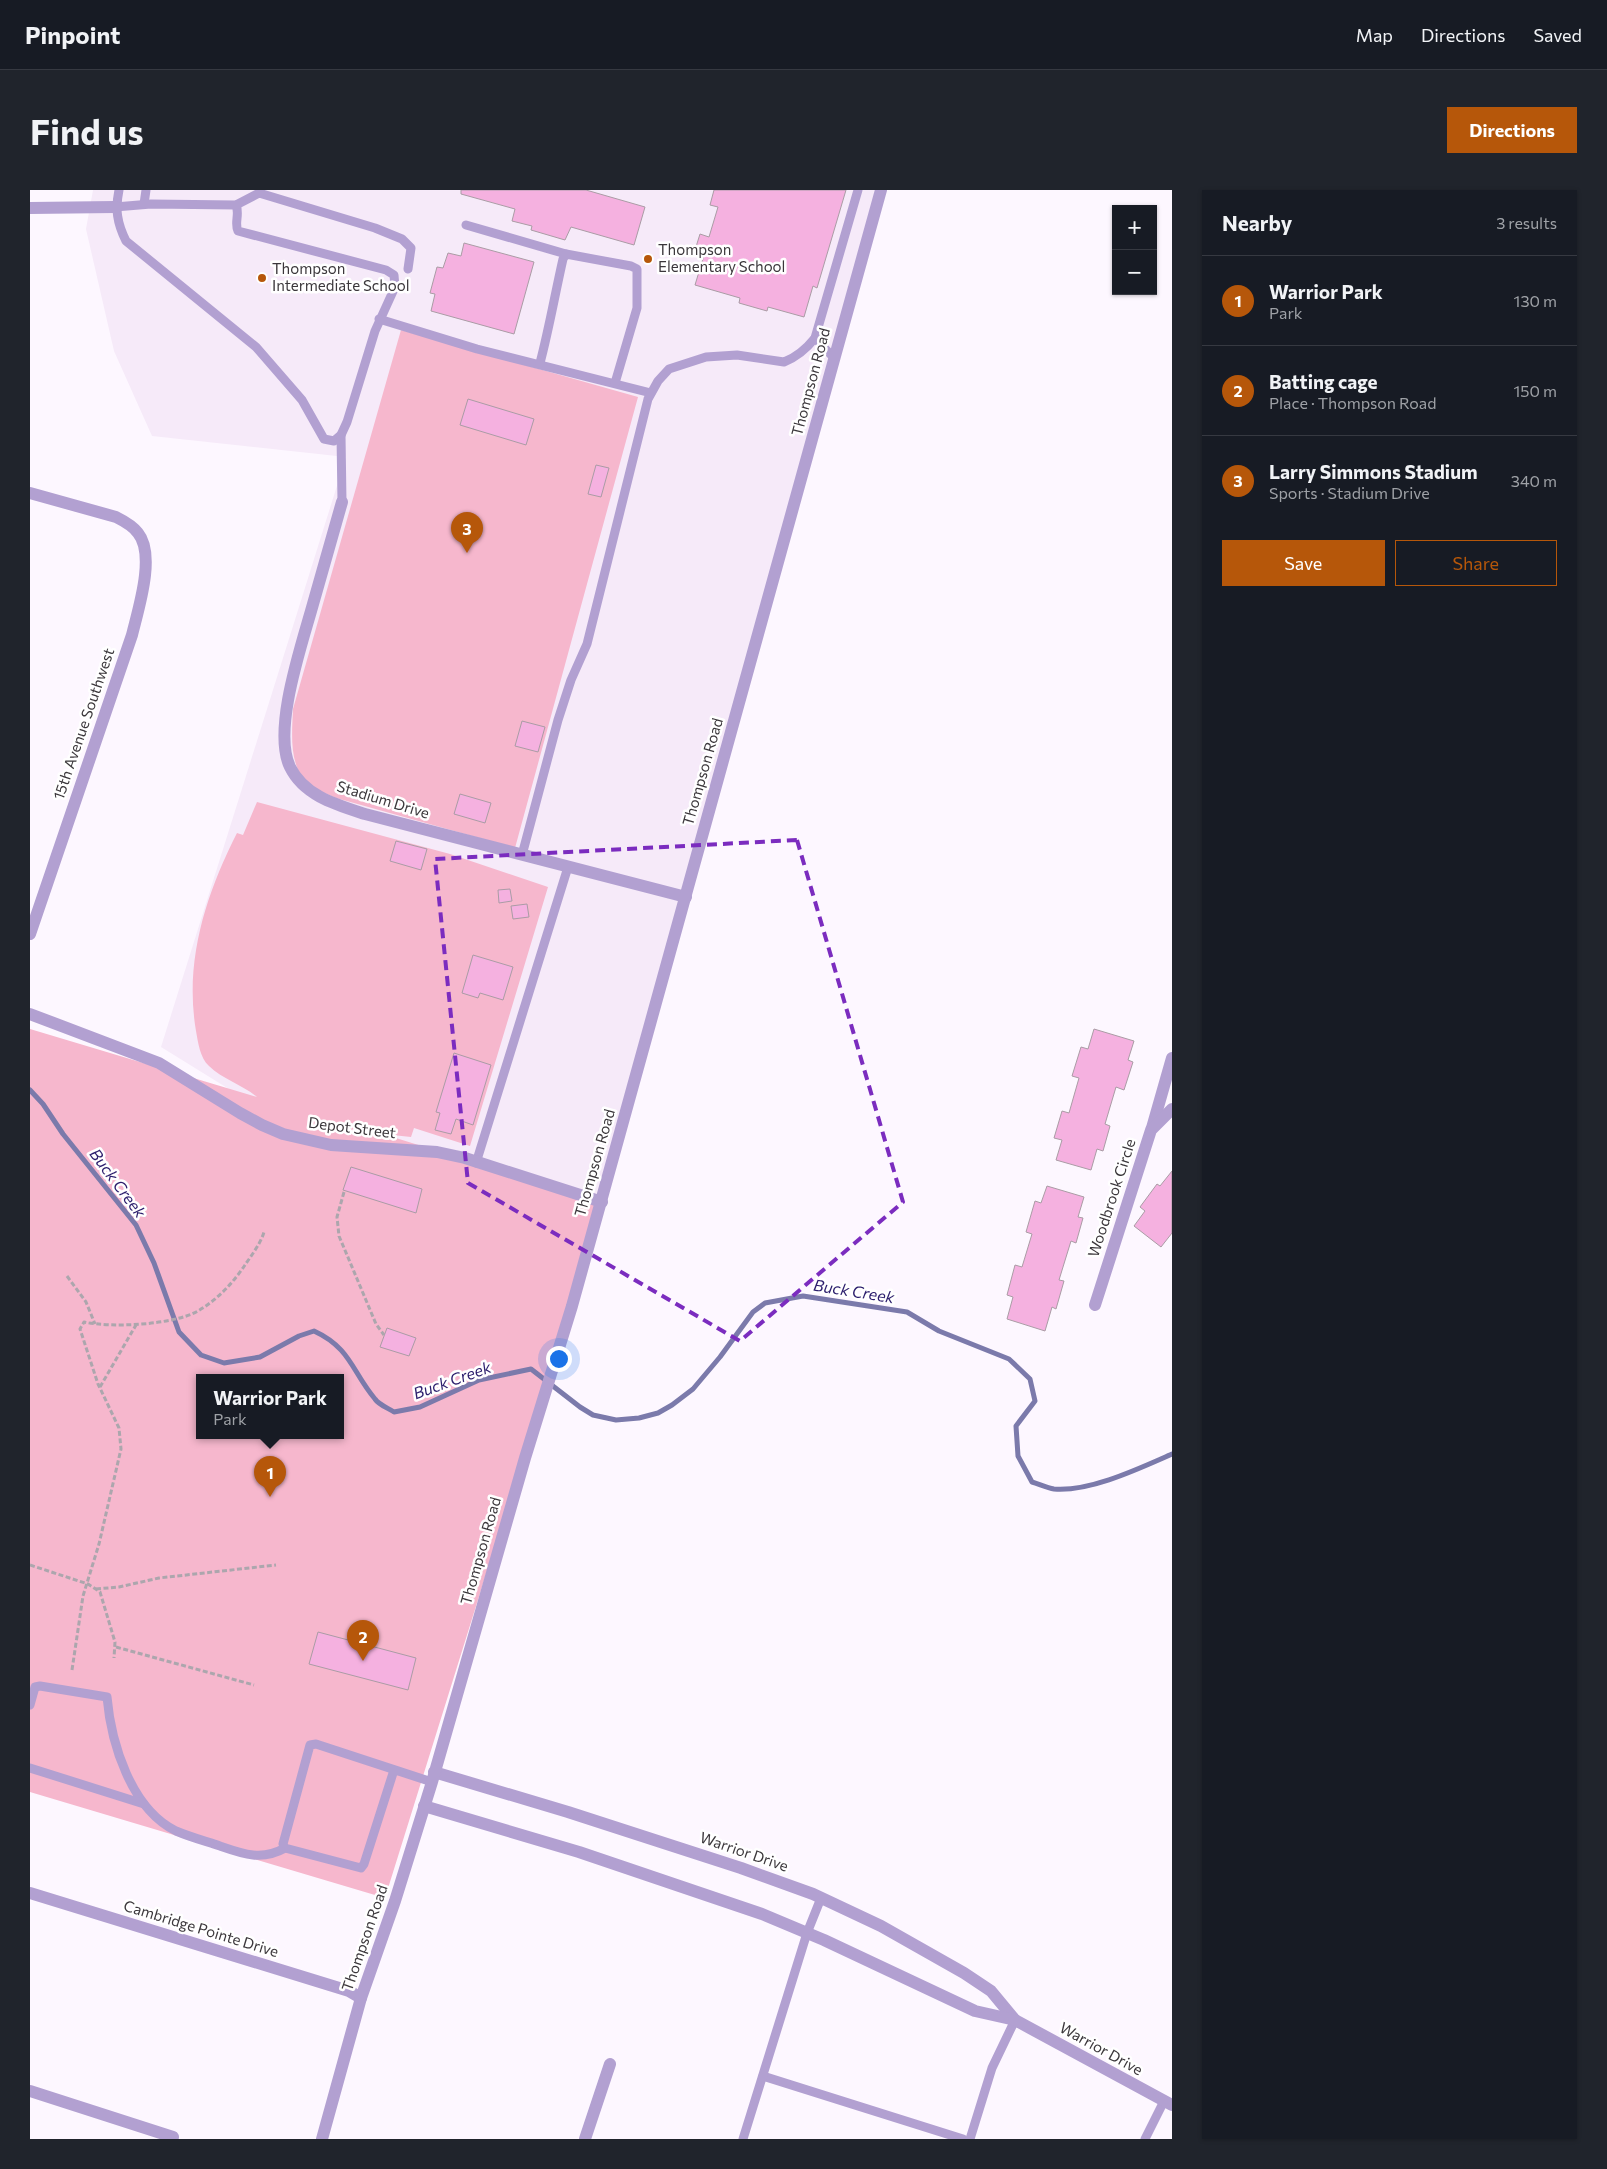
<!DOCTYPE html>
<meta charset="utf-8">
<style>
body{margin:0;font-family:Commissioner,sans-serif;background:#20242c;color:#f1f3f6}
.controls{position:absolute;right:15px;top:15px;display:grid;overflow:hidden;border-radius:0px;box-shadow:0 1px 4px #0004}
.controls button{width:45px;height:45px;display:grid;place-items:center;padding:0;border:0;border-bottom:1px solid #363941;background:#171b24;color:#f1f3f6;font:25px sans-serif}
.you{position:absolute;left:528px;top:1168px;width:18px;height:18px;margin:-12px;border:4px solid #fff;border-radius:50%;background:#1a73e8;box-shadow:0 0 0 8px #1a73e833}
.badge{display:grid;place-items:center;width:32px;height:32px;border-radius:50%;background:#b6570a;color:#fff;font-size:16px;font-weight:700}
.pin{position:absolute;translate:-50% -41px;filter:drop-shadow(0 1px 2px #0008)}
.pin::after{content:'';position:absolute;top:26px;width:18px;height:15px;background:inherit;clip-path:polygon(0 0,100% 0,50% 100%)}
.popup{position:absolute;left:166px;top:1184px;width:148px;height:65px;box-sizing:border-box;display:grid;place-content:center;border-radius:0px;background:#171b24;filter:drop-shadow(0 1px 4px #0005);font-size:16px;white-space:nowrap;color:#9ea1a6}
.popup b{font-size:19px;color:#f1f3f6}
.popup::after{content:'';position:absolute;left:50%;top:100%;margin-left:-10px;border:10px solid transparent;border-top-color:#171b24}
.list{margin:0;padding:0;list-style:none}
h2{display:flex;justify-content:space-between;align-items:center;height:65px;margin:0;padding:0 20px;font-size:21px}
h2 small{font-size:16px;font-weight:400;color:#9ea1a6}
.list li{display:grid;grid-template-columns:32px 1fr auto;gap:15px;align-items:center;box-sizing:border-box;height:90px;padding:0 20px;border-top:1px solid #363941}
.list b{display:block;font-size:19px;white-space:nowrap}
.list p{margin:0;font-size:16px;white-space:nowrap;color:#9ea1a6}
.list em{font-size:16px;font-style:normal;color:#9ea1a6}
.actions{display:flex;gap:10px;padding:15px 20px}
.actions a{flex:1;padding:11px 0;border:1px solid #b6570a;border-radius:0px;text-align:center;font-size:18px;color:#b6570a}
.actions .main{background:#b6570a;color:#fff}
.map{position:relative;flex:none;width:1142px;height:1949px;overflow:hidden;border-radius:0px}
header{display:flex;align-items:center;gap:30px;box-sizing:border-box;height:70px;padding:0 25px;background:#171b24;border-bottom:1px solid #363941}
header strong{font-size:24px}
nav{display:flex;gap:28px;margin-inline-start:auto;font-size:18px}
.intro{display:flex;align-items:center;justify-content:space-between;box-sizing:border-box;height:120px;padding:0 30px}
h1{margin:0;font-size:35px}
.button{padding:12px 22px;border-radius:0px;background:#b6570a;color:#fff;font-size:18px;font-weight:700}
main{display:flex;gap:30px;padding:0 30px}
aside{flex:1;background:#171b24;border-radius:0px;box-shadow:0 1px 4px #0004}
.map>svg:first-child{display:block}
.built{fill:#f6eaf9}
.green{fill:#f6b7cd;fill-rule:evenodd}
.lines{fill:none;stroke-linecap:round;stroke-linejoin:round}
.stream{stroke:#7b7aab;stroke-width:5}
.building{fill:#f5b1e0;stroke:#aa9ca5}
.path{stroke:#aca6ad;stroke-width:3;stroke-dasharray:5 2.5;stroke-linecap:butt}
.service{stroke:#b2a0d1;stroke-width:9}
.minor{stroke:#b2a0d1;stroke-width:12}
.tertiary{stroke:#b2a0d1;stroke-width:12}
.marked{fill:none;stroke:#7b2cbf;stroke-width:4;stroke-dasharray:10 6;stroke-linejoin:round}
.poi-dot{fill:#b6570a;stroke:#fff;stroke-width:2}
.labels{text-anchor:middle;stroke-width:5;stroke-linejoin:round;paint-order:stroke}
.poi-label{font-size:15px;fill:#3b373b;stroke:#fff;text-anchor:start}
.street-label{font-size:15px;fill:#3b373b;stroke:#fff}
.water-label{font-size:16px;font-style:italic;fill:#2b1d6c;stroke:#fff}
</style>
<header>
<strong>Pinpoint</strong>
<nav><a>Map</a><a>Directions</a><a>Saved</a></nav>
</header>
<div class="intro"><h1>Find us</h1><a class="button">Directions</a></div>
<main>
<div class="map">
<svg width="1142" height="1949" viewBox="0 0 1142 1949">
<rect width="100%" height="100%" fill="#fdf7ff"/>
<path class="built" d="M63 0H851L572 1011 233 920 131 857 316 267 122 246 84 161 56 39Z"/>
<g class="green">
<path d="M371 140 608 207 485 658 306 608C298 604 288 601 281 596 258 579 262 544 263 519Z"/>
<path d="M227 612 420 664 518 697 440 956 384 938 381 947 353 944 572 1012 355 1708 0 1602V839L227 907C213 895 192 889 179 876 170 868 168 852 166 841 154 771 176 704 207 643L213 645ZM170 1188H310V1246H170Z"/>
</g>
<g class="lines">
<path class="stream" d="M0 900 13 914 33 944 106 1035 124 1073 149 1142 171 1165 194 1173 230 1167 269 1146 284 1141C321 1158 322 1182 345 1209 349 1215 358 1218 364 1222L390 1217 449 1190 501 1179 550 1217 563 1225 586 1230 609 1228 628 1223 642 1215 663 1199 690 1167 723 1122 735 1113 773 1106 877 1122 909 1141 979 1169 1000 1189 1005 1211 986 1236 988 1266 1002 1292C1009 1294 1017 1298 1024 1299 1060 1302 1110 1278 1142 1264"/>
</g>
<g class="building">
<path d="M431 0H556L615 17 604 55 541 37 535 50 501 40 502 36 482 31 485 19 431 4Z"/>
<path d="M684 0H816L787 98 783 96 774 127 738 117 737 121 709 113 710 108 665 95 675 62 665 60 670 44 679 47 688 17 680 15Z"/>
<path d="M434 53 504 72 484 144 401 121 405 104 400 103 407 77 413 78 418 63 431 66Z"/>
<path d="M438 209 504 229 496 255 430 235Z"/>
<path d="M566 275 579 278 571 307 558 304Z"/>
<path d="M492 531 515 537 508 562 485 556Z"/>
<path d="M430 604 461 613 455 633 424 624Z"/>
<path d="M366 651 397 659 391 680 360 671Z"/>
<path d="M480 699 482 711 469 713 468 700Z"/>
<path d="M497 714 499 727 483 729 481 716Z"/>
<path d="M443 765 483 777 473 810 450 803 448 808 432 803Z"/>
<path d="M1064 839 1104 851 1098 870 1103 872 1094 900 1086 897 1075 934 1080 936 1073 961 1067 959 1061 980 1026 970 1032 950 1024 948 1032 921 1039 923 1049 888 1042 886 1051 857 1058 859Z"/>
<path d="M424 863 461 875 443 935 426 929 421 944 405 940 410 923 406 922Z"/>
<path d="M321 977 392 999 386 1023 313 1000Z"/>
<path d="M1142 981V1043L1131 1057 1104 1036 1115 1021 1110 1017 1127 994 1130 996Z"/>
<path d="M1017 996 1054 1007 1048 1027 1053 1028 1046 1053 1041 1051 1029 1090 1034 1091 1026 1119 1022 1117 1015 1141 977 1129 983 1107 977 1105 985 1075 992 1077 1002 1044 996 1042 1005 1011 1011 1013Z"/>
<path d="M357 1138 386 1148 379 1166 350 1157Z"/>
<path d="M288 1442 386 1468 378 1500 279 1474Z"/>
</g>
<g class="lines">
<g class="path">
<path d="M314 1002 307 1027 309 1046 346 1134 354 1145"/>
<path d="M37 1086 56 1112 65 1134"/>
<path d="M70 1197 106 1135"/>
<path d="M0 1375 58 1394 70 1402 85 1452 84 1468"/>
<path d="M66 1399 89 1397 129 1388 246 1375"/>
<path d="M86 1457 224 1495"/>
<path d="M42 1480 53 1406 69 1354 91 1259 89 1238 68 1194 50 1139 54 1132C82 1138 143 1135 168 1121 187 1110 203 1093 215 1075 221 1066 231 1053 234 1042"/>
</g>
<g class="service">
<path d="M89 0C85 19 87 33 96 51L226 157 272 210 294 249 304 251 311 245 317 232 345 141 365 97 364 85 356 80 208 41C204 33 210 24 206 15"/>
<path d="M114 14 116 0"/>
<path d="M85 17 121 14 206 15 229 3 345 38 372 49 381 58 378 79"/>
<path d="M436 35 536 64"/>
<path d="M349 129 447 159 621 203"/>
<path d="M805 169 785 148 828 0"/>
<path d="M510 173C519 139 525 104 533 69L536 64 601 76 607 79V118L585 193"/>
<path d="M311 245 312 312"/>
<path d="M492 665 528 530 541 490 557 454 618 209 628 191 639 179 676 167 707 165 754 172C767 167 777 158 785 148"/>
<path d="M446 973 538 677"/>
<path d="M0 1515 5 1497 10 1496 77 1507C81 1553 101 1619 146 1641 160 1647 175 1651 190 1656 213 1664 232 1671 255 1658"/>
<path d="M0 1578 114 1614"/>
<path d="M364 1580 334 1674 331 1678 255 1658 253 1654 280 1555 286 1554 402 1592"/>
<path d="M733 1886 933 1949"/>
<path d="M713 1949 777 1743 791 1708"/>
<path d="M940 1949 962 1878 985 1830"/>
<path d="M1115 1949 1134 1911"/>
</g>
<g class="minor">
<path d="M0 18 85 17"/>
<path d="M0 303 86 327C94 331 103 336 108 343 126 365 108 420 102 445L0 744"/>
<path d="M312 312C302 346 293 380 283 414 272 454 242 540 260 577 274 606 307 615 335 624L656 707"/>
<path d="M0 824 129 873 210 923 232 935 253 944 301 955 407 962 435 968 572 1012"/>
<path d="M1122 938 1142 868"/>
<path d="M1065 1115 1121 940 1142 919"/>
<path d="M404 1582 538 1622 711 1678 783 1704 851 1736 934 1783 961 1801 985 1830"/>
<path d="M394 1616 549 1662 732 1724 794 1750 945 1821 985 1830 1142 1915"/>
<path d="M0 1703 319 1801 331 1808"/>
<path d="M0 1901 143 1947"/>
<path d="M555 1949 580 1874"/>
</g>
<path class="tertiary" d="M292 1949 331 1808 365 1711 402 1592 495 1268 542 1116 851 0"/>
</g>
<path class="marked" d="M767 650 873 1012 710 1151 438 993 405 669Z"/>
<g class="poi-dot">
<circle cx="618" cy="69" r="5"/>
<circle cx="232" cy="88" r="5"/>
</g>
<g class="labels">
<g class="poi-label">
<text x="628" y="65">Thompson<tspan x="628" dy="17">Elementary School</tspan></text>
<text x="242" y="84">Thompson<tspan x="242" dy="17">Intermediate School</tspan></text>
</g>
<g class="street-label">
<text transform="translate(781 192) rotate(-75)" y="5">Thompson Road</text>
<text transform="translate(54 534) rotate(-71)" y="5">15th Avenue Southwest</text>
<text transform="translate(673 582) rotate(-74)" y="5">Thompson Road</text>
<text transform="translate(353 610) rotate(17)" y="5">Stadium Drive</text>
<text transform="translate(322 938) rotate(7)" y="5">Depot Street</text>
<text transform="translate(565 973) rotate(-74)" y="5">Thompson Road</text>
<text transform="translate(1082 1008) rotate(-72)" y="5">Woodbrook Circle</text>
<text transform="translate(451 1361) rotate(-74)" y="5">Thompson Road</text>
<text transform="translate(714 1662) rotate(19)" y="5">Warrior Drive</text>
<text transform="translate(171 1739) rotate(17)" y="5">Cambridge Pointe Drive</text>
<text transform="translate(335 1748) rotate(-71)" y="5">Thompson Road</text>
<text transform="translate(1071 1859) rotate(29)" y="5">Warrior Drive</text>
</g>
<g class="water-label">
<text transform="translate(88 993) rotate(53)" y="6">Buck Creek</text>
<text transform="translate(824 1101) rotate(9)" y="6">Buck Creek</text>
<text transform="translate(422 1190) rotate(-20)" y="6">Buck Creek</text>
</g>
</g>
</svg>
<div class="controls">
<button>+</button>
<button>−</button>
</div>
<div class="you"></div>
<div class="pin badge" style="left:240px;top:1307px">1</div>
<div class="popup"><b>Warrior Park</b>Park</div>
<div class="pin badge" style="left:333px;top:1471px">2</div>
<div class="pin badge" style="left:437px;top:363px">3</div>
</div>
<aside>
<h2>Nearby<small>3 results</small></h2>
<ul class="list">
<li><span class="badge">1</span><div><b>Warrior Park</b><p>Park</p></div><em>130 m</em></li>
<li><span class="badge">2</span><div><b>Batting cage</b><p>Place · Thompson Road</p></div><em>150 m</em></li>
<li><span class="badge">3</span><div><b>Larry Simmons Stadium</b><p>Sports · Stadium Drive</p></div><em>340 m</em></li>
</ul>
<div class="actions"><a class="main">Save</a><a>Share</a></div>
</aside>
</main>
